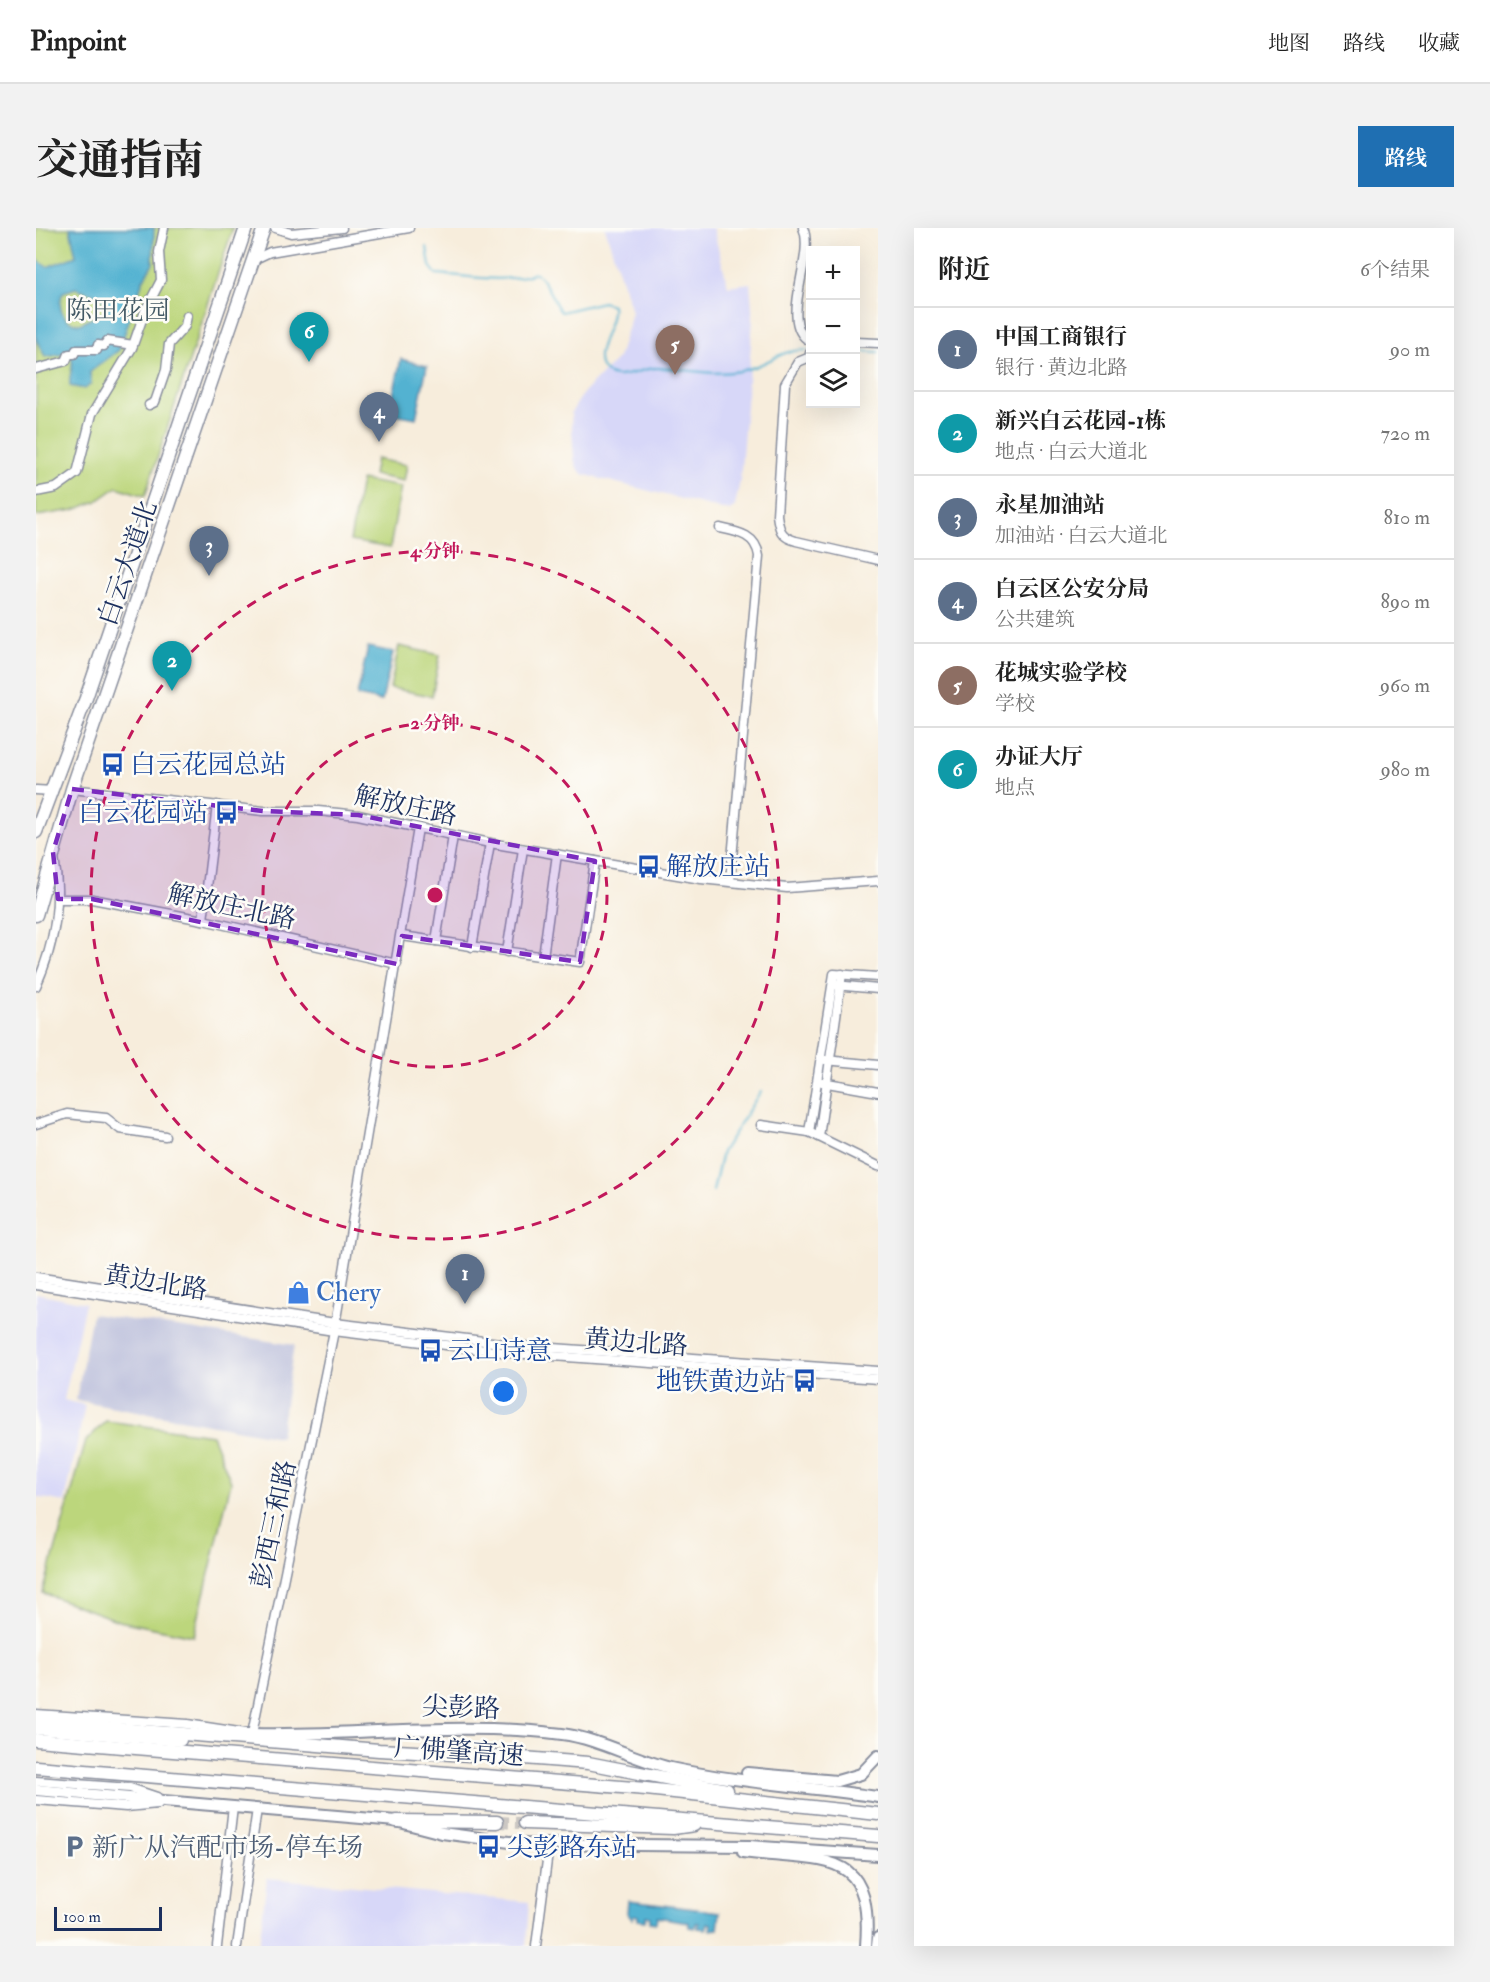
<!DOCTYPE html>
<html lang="zh">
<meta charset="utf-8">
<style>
body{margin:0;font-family:"IM FELL Double Pica","Noto Serif SC",serif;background:#f2f2f2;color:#222}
.controls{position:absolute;right:18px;top:18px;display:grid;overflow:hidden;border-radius:0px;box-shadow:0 6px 24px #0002}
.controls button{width:54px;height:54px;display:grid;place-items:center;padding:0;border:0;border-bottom:2px solid #e0e0e0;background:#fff;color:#222;font:30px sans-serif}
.scale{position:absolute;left:18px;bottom:15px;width:108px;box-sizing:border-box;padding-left:6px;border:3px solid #1b2f5e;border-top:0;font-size:16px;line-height:21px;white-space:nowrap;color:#1b2f5e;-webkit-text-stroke:4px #fdfcf7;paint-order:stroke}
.you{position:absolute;left:468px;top:1164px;width:21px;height:21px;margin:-15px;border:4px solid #fff;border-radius:50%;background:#1a73e8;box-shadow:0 0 0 9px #1a73e833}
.badge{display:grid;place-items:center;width:39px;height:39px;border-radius:50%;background:#1f6fb2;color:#fff;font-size:20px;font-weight:700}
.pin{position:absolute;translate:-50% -50px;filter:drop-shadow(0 2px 3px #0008)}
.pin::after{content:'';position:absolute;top:32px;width:21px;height:18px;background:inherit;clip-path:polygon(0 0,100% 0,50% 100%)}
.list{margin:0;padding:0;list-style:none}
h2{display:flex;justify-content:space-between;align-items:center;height:78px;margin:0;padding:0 24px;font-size:26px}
h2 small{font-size:20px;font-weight:400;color:#767676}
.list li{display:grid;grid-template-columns:39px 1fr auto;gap:18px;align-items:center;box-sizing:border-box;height:84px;padding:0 24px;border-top:2px solid #e0e0e0}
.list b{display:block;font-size:22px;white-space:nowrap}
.list p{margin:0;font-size:20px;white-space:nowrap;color:#767676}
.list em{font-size:20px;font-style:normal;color:#767676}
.icon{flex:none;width:33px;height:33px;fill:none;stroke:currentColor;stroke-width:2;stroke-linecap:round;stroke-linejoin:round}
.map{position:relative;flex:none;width:842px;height:1718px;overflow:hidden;border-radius:0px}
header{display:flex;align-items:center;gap:36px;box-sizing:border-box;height:84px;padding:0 30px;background:#fff;border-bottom:2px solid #e0e0e0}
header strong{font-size:28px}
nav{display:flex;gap:33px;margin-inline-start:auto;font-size:21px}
.intro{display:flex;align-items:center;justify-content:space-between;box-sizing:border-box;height:144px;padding:0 36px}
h1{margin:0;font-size:42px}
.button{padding:15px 27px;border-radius:0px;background:#1f6fb2;color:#fff;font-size:21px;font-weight:700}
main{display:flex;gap:36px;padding:0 36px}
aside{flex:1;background:#fff;border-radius:0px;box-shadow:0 6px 24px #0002}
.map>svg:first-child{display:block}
.built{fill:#d7d7f8}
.industrial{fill:#bfc2dd}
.green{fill:#bcd67b;stroke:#6c826c;stroke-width:1.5}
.water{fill:#52b2d1;stroke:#367098;stroke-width:1.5;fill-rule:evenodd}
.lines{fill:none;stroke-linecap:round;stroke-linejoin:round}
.stream{stroke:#52b2d1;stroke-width:2}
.highway-tunnel{stroke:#cbc7c3;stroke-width:12;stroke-dasharray:12 6;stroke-linecap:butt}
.minor-casing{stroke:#898e9d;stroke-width:11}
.major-casing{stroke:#898e9d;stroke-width:14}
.highway-casing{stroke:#898e9d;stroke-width:15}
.minor{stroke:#fff;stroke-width:8}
.major{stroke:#fff;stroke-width:10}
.highway{stroke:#fff;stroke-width:12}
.marked{fill:#7b2cbf;fill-opacity:0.2;stroke:#7b2cbf;stroke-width:4.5;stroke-dasharray:12 8;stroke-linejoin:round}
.ring{fill:none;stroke:#c2185b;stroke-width:3;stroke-dasharray:10 8}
.labels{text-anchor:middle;stroke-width:5;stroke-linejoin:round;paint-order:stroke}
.park-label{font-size:26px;fill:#435965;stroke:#fdfcf7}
.street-label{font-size:26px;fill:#1b2f5e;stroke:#fdfcf7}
.transit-label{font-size:26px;fill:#164399;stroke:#fdfcf7;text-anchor:start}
.shop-label{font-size:26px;fill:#366cbe;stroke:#fdfcf7;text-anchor:start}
.service-label{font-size:26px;fill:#4e5e75;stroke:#fdfcf7;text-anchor:start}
.centre{fill:#c2185b;stroke:#fdfcf7;stroke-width:3}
.ring-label{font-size:18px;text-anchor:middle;font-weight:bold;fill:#c2185b;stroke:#fdfcf7;stroke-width:5;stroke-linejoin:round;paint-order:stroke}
</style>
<header>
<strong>Pinpoint</strong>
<nav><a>地图</a><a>路线</a><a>收藏</a></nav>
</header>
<div class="intro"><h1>交通指南</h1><a class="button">路线</a></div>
<main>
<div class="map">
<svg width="842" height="1718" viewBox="0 0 842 1718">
<rect width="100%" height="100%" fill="#fdfcf7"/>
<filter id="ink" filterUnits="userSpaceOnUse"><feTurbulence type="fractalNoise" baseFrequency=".0167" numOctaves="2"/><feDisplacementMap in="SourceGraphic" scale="12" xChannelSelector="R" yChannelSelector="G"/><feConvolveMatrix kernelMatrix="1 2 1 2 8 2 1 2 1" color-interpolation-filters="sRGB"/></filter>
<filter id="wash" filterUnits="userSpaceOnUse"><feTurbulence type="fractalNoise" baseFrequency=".008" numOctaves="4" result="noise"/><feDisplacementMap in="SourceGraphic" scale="24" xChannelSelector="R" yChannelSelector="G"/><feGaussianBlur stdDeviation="1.35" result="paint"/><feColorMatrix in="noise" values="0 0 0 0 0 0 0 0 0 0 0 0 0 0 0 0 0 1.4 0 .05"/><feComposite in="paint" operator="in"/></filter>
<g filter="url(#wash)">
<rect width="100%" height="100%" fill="#f7eddc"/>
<g class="built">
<path d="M569 0H677L692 58 714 55 717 92 704 253 699 278 694 283 557 249 547 246 541 240 538 231 535 185 548 164 582 130 596 84Z"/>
<path d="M0 1065 49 1075 28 1172 49 1177 29 1274 0 1269Z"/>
<path d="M231 1650 493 1674 490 1718H223Z"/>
</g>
<path class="industrial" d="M56 1086 258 1117 244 1209 40 1172Z"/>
<g class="green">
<path d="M0 0H197L109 268 81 259 61 273 38 282 0 288Z"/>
<path d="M340 231 371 237 368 253 337 247Z"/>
<path d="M325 252 365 259 354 320 314 313Z"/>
<path d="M363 418 404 427 396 468 354 460Z"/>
<path d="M70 1193 176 1207 195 1254 158 1408 83 1393 7 1365 50 1213Z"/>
</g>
<g class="water">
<path d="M34 0H118L117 35 107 52 83 122 54 144 55 156 49 161 34 158C32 146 40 137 34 125L9 129 0 110V31L11 39 40 28ZM40 60 64 68 70 79 69 84 44 96C27 95 20 79 27 64Z"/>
<path d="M365 131 391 138 380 190 353 185Z"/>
<path d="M332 419 357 424 346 473 321 468Z"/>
<path d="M592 1673 684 1684 682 1701 674 1702 675 1696 672 1695 670 1701 662 1700 663 1695H660L659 1700 653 1699V1694L621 1689 620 1695 614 1694V1689L610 1688 609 1693 602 1692V1688L598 1687 596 1691 591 1685Z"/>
</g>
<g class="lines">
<g class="stream">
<path d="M391 19 394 38 400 46C433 48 468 56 500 45 513 56 515 71 525 84L567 74 576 77C579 96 556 124 565 138 568 143 574 148 580 148 593 149 607 140 620 140 651 140 681 150 712 141 737 134 744 121 773 122"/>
<path d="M820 123 842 124"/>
<path d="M677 963 686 924 725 863"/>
</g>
</g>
</g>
<g filter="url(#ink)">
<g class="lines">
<g class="highway-tunnel">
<path d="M435 1527 462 1528"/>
<path d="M461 1594 489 1595"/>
</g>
<defs>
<g id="minor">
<path d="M239 0 255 5 306 0"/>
<path d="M767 0C780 28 741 96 774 113"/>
<path d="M217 32 234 24 373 0"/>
<path d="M820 114 842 115"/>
<path d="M774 125V129L762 134 749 156 741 287C743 302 745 309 760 313L842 332"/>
<path d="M0 141 30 133 33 126H38L40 122H61L62 117 68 118 71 113 97 117"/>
<path d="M113 177 119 174 130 142 133 116 149 98 151 88"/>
<path d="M0 264 20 260 41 245 56 186 96 120 109 83 125 52 123 24 128 0"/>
<path d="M684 300C703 304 720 307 723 328L694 653"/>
<path d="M36 561 227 583H282L322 587 454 615 665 651 751 660 842 653"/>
<path d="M0 562 17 563"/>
<path d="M22 671H56L167 692 361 736"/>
<path d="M167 692 181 577"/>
<path d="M366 708 544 734 559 633"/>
<path d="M400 713 417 608"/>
<path d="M436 719 454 615"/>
<path d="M471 724 487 621"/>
<path d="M507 729 521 626"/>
<path d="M799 757 842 761"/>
<path d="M0 758C18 718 26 674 18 630"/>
<path d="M789 832 842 837"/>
<path d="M786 854 842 864"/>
<path d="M0 896 31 886 70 890 84 901 129 908"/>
<path d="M725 897 773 904 842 938"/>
<path d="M773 904 798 746 842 749"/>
<path d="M783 909 806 746"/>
<path d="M0 1049 299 1095 489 1118 842 1143"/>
<path d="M0 1057 298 1103 474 1125 842 1151"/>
<path d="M0 1486 151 1496 216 1506 298 1103 382 600"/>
<path d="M0 1553 94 1560 121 1569"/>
<path d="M0 1572 90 1579 122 1576"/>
<path d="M181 1718 197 1579"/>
<path d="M201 1718 221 1581"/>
<path d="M500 1718 513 1617"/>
</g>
<g id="major">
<path d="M0 1493 142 1505"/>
<path d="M211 1506C317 1508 421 1493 526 1506 565 1511 600 1533 639 1541 705 1555 775 1559 842 1569"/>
<path d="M711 1545 801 1553 825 1546 842 1528"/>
<path d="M0 1562 360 1593 406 1605 489 1616 713 1618 842 1627"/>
<path d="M707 1624C784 1635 838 1616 830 1718"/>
<path d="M841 1718 842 1710"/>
</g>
<g id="highway">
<path d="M0 604 50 470 210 0"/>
<path d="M0 687 36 561 228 0"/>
<path d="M0 1500 144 1512"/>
<path d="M135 1505 343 1522 435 1527"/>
<path d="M0 1512 610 1561 842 1586"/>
<path d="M462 1528 552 1535 691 1562"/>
<path d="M0 1539 842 1608"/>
<path d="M360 1593 461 1594"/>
<path d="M489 1595 637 1600 658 1597"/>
</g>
</defs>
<use href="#minor" class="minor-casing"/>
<use href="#major" class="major-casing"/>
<use href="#highway" class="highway-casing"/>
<use href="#minor" class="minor"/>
<use href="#major" class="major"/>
<use href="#highway" class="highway"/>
</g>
</g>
<path class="marked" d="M36 561 227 583 322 587 559 633 544 734 366 708 361 736 56 671H22L17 624Z"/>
<g class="ring">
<circle cx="399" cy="667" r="172"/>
<circle cx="399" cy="667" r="344"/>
</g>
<defs>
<symbol id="bus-bare" viewBox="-9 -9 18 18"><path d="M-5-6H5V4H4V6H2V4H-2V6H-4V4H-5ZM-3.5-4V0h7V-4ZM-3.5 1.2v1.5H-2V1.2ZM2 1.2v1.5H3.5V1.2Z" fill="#1a4fb4" stroke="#fdfcf7" stroke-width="2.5" paint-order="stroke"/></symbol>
<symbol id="shop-bare" viewBox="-9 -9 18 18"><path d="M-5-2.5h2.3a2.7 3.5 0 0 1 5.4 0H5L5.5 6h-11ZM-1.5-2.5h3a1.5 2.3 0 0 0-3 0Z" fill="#3f7fe0" stroke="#fdfcf7" stroke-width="2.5" paint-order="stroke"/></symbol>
<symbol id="parking-bare" viewBox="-9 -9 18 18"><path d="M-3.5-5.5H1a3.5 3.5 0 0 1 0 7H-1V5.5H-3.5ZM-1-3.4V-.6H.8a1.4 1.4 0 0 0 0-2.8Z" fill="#5c6f8a" stroke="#fdfcf7" stroke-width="2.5" paint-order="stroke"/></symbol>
</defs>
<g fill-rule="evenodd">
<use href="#bus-bare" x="60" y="520" width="33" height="33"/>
<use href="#bus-bare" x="174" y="568" width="33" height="33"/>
<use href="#bus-bare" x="596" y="622" width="33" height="33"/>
<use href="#shop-bare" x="246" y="1048" width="33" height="33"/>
<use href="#bus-bare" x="378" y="1106" width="33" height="33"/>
<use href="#bus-bare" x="752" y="1136" width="33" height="33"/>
<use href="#parking-bare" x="22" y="1602" width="33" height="33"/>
<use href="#bus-bare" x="436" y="1602" width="33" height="33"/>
</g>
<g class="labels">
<g class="park-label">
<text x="82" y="91">陈田花园</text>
</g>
<g class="street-label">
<text transform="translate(91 335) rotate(-71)" y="9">白云大道北</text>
<text transform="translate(370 577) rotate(12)" y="9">解放庄路</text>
<text transform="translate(196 678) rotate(12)" y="9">解放庄北路</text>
<text transform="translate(120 1054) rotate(9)" y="9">黄边北路</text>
<text transform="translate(600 1114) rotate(4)" y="9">黄边北路</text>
<text transform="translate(237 1296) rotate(-78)" y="9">彭西三和路</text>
<text transform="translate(425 1479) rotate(2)" y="9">尖彭路</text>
<text transform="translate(423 1523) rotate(4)" y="9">广佛肇高速</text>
</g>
<g class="transit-label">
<text x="94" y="545">白云花园总站</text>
<text x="172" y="593" text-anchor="end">白云花园站</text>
<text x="630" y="647">解放庄站</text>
<text x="412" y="1131">云山诗意</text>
<text x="750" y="1162" text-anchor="end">地铁黄边站</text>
<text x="471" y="1628">尖彭路东站</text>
</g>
<g class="shop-label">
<text x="280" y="1073">Chery</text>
</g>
<g class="service-label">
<text x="56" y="1628">新广从汽配市场-停车场</text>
</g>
</g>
<circle cx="399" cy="667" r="9" class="centre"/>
<g class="ring-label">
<text x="399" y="329">4 分钟</text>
<text x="399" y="501">2 分钟</text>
</g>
</svg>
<div class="controls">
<button>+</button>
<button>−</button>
<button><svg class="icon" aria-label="layers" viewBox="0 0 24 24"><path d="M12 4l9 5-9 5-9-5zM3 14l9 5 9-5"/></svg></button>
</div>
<div class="scale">100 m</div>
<div class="you"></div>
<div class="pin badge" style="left:429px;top:1076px;background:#5c6f8a">1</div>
<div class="pin badge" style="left:136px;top:463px;background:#0f9aa8">2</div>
<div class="pin badge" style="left:173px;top:348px;background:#5c6f8a">3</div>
<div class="pin badge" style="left:343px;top:214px;background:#5c6f8a">4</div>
<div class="pin badge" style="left:639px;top:147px;background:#8d6e63">5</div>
<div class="pin badge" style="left:273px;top:134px;background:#0f9aa8">6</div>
</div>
<aside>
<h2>附近<small>6个结果</small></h2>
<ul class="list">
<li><span class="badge" style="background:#5c6f8a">1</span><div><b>中国工商银行</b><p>银行 · 黄边北路</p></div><em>90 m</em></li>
<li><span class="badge" style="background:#0f9aa8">2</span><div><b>新兴白云花园-1栋</b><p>地点 · 白云大道北</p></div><em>720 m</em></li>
<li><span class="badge" style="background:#5c6f8a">3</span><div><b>永星加油站</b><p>加油站 · 白云大道北</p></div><em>810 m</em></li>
<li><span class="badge" style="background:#5c6f8a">4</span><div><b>白云区公安分局</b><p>公共建筑</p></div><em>890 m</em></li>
<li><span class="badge" style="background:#8d6e63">5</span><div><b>花城实验学校</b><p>学校</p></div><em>960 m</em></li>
<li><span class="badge" style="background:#0f9aa8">6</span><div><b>办证大厅</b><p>地点</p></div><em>980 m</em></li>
</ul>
</aside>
</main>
